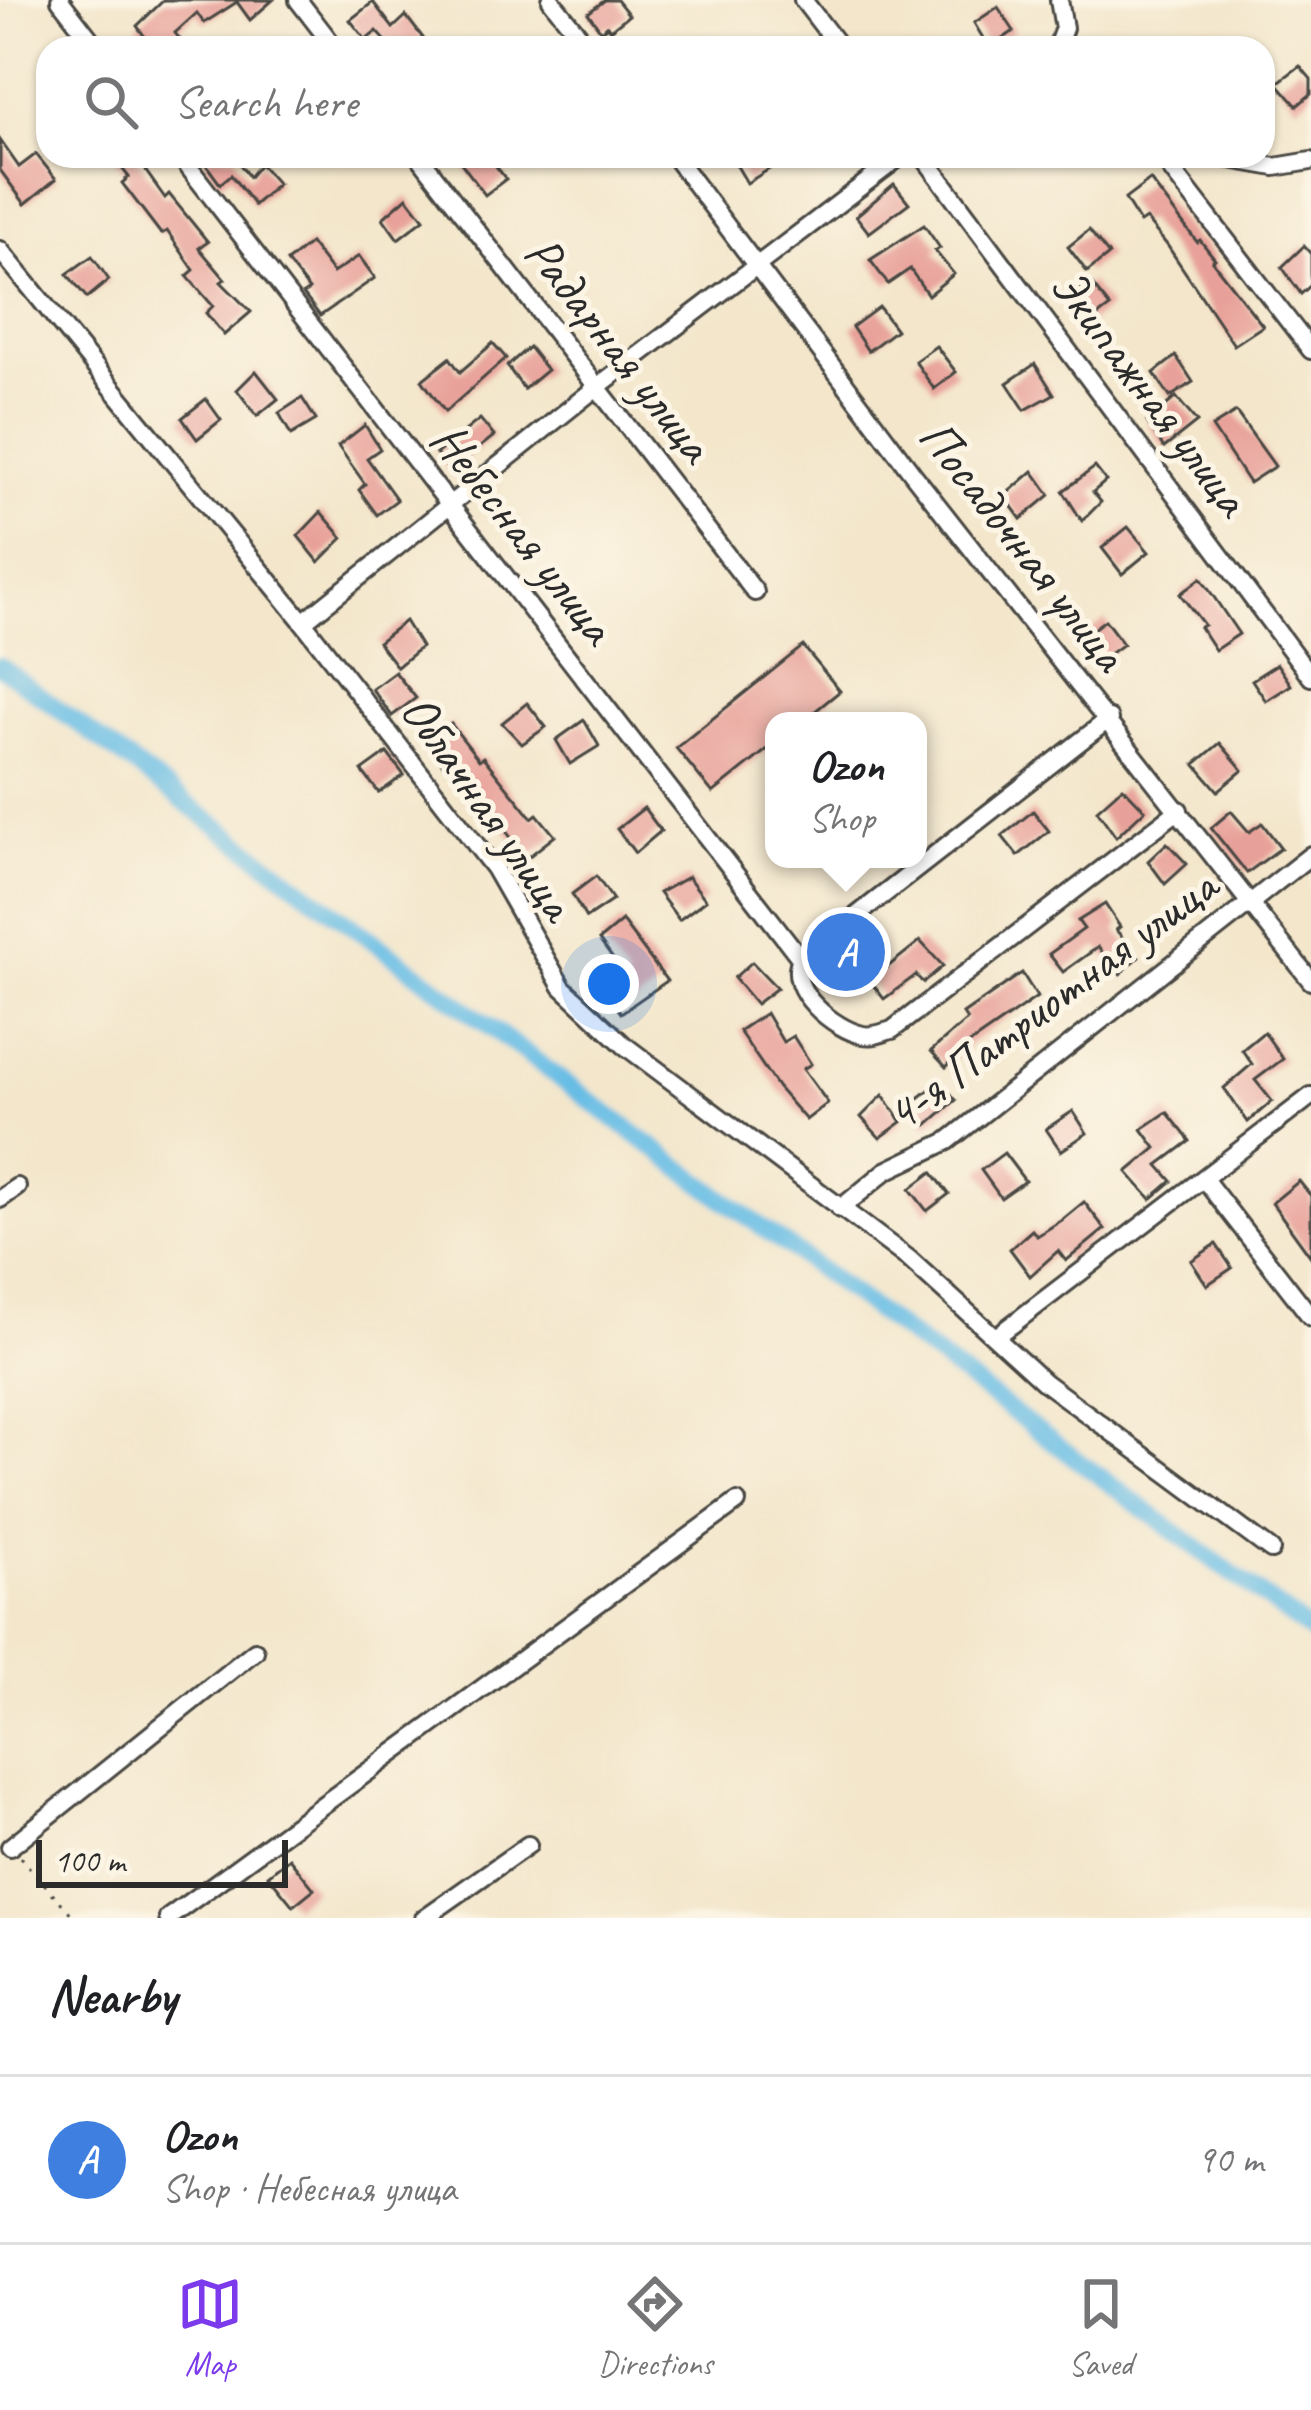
<!DOCTYPE html>
<meta charset="utf-8">
<style>
body{margin:0;font-family:Caveat,sans-serif;background:#f6f6f6;color:#202124}
.scale{position:absolute;left:36px;bottom:30px;width:252px;box-sizing:border-box;padding-left:12px;border:6px solid #2b2b2b;border-top:0;font-size:33px;line-height:42px;white-space:nowrap;color:#2b2b2b;-webkit-text-stroke:9px #fcf5e5;paint-order:stroke}
.you{position:absolute;left:609px;top:984px;width:42px;height:42px;margin:-30px;border:9px solid #fff;border-radius:50%;background:#1a73e8;box-shadow:0 0 0 18px #1a73e833}
.badge{display:grid;place-items:center;width:78px;height:78px;border-radius:50%;background:#7c3aed;color:#fff;font-size:39px;font-weight:700}
.pin{position:absolute;translate:-50% -50%;border:6px solid #fff;box-shadow:0 3px 12px #0006}
.popup{position:absolute;left:765px;top:712px;width:162px;height:156px;box-sizing:border-box;display:grid;place-content:center;border-radius:24px;background:#fff;filter:drop-shadow(0 3px 9px #0005);font-size:39px;white-space:nowrap;color:#757577}
.popup b{font-size:45px;color:#202124}
.popup::after{content:'';position:absolute;left:50%;top:100%;margin-left:-24px;border:24px solid transparent;border-top-color:#fff}
.list{margin:0;padding:0;list-style:none}
h2{display:flex;justify-content:space-between;align-items:center;height:156px;margin:0;padding:0 48px;font-size:51px}
h2 small{font-size:39px;font-weight:400;color:#757577}
.list li{display:grid;grid-template-columns:78px 1fr auto;gap:36px;align-items:center;box-sizing:border-box;height:168px;padding:0 48px;border-top:3px solid #e0e0e0}
.list b{display:block;font-size:45px;white-space:nowrap}
.list p{margin:0;font-size:39px;white-space:nowrap;color:#757577}
.list em{font-size:39px;font-style:normal;color:#757577}
.icon{flex:none;width:66px;height:66px;fill:none;stroke:currentColor;stroke-width:2;stroke-linecap:round;stroke-linejoin:round}
.map{position:relative;flex:none;width:1311px;height:1918px;overflow:hidden}
.search{position:absolute;background:#fff;box-shadow:0 3px 9px #0004;left:36px;right:36px;top:36px;height:132px;display:flex;align-items:center;gap:30px;box-sizing:border-box;padding:0 42px;border-radius:36px;color:#757577;font-size:45px}
.sheet{height:324px;background:#fff}
nav{display:flex;justify-content:space-around;align-items:center;box-sizing:border-box;height:168px;border-top:3px solid #e0e0e0;background:#fff;font-size:33px;color:#757577}
nav a{display:grid;justify-items:center;gap:6px}
nav .on{color:#7c3aed}
.map>svg:first-child{display:block}
.lines{fill:none;stroke-linecap:round;stroke-linejoin:round}
.canal{stroke:#68bde5;stroke-width:18}
.building{fill:#e8a19a}
.minor-casing{stroke:#494743;stroke-width:22}
.path{stroke:#494743;stroke-width:3;stroke-dasharray:3 9;stroke-linecap:butt}
.minor{stroke:#fff;stroke-width:16}
.labels{text-anchor:middle;stroke-width:10;stroke-linejoin:round;paint-order:stroke}
.street-label{font-size:51px;fill:#2b2b2b;stroke:#fcf5e5}
</style>
<div class="map">
<svg width="1311" height="1918" viewBox="0 0 1311 1918">
<rect width="100%" height="100%" fill="#fcf5e5"/>
<filter id="ink" filterUnits="userSpaceOnUse"><feTurbulence type="fractalNoise" baseFrequency=".00833" numOctaves="2"/><feDisplacementMap in="SourceGraphic" scale="24" xChannelSelector="R" yChannelSelector="G"/><feConvolveMatrix kernelMatrix="1 2 1 2 8 2 1 2 1" color-interpolation-filters="sRGB"/></filter>
<filter id="wash" filterUnits="userSpaceOnUse"><feTurbulence type="fractalNoise" baseFrequency=".004" numOctaves="4" result="noise"/><feDisplacementMap in="SourceGraphic" scale="48" xChannelSelector="R" yChannelSelector="G"/><feGaussianBlur stdDeviation="2.7" result="paint"/><feColorMatrix in="noise" values="0 0 0 0 0 0 0 0 0 0 0 0 0 0 0 0 0 1.4 0 .05"/><feComposite in="paint" operator="in"/></filter>
<g filter="url(#wash)">
<rect width="100%" height="100%" fill="#f3e6cb"/>
<g class="lines">
<path class="canal" d="M0 666 1311 1632"/>
</g>
<g id="blocks">
<g class="building">
<path d="M164 0H273L250 20 237 2 204 23 197 13 175 33 187 48H153L137 26Z"/>
<path d="M605 0H617L629 15 610 30 607 26 601 31 588 13Z"/>
<path d="M373 2 393 28 406 16 423 38 408 48H392L377 31 366 40 350 20Z"/>
<path d="M998 7 1014 31 989 48 974 23Z"/>
<path d="M1300 66 1311 79V94L1297 106 1277 83Z"/>
<path d="M0 140 19 167 36 154 56 179 25 204 0 170Z"/>
<path d="M112 156H135L165 198 169 194 208 242 199 248 225 279 221 282 251 312 224 335 206 313 213 306 187 276 194 270 167 231 161 234 122 183 129 177Z"/>
<path d="M211 156H234L249 177 260 164 278 184 254 205 231 175 220 184 204 162Z"/>
<path d="M456 156H488L506 179 485 195Z"/>
<path d="M731 156H790L747 183Z"/>
<path d="M1150 180 1197 242 1200 240 1215 259 1212 261 1263 326 1234 345 1167 245 1146 219 1140 223 1125 199Z"/>
<path d="M894 184 909 203 869 233 856 216Z"/>
<path d="M407 197 424 219 398 239 383 218Z"/>
<path d="M924 225 940 248 935 251 954 274 928 295 910 269 888 284 870 260Z"/>
<path d="M1089 230 1109 255 1087 272 1068 247Z"/>
<path d="M310 243 333 273 359 256 375 278 320 316 303 294 309 290 287 262Z"/>
<path d="M1304 246 1311 254V285L1301 294 1282 267Z"/>
<path d="M92 256 109 280 87 298 67 274Z"/>
<path d="M1090 282 1110 307 1090 322 1072 298Z"/>
<path d="M879 307 896 330 868 351 852 327Z"/>
<path d="M493 343 506 358 445 412 422 380 450 358 460 372Z"/>
<path d="M936 346 956 372 934 389 915 361Z"/>
<path d="M529 347 547 370 524 389 507 366Z"/>
<path d="M1176 356 1193 382 1170 397 1154 373Z"/>
<path d="M1035 364 1054 394 1025 410 1007 383Z"/>
<path d="M256 371 278 399 257 416 237 390Z"/>
<path d="M1176 397 1197 422 1164 448 1147 422Z"/>
<path d="M302 398 316 420 291 435 279 413Z"/>
<path d="M206 399 221 420 197 439 182 418Z"/>
<path d="M1236 412 1275 466 1249 483 1212 427Z"/>
<path d="M480 419 494 436 450 471 436 454Z"/>
<path d="M365 425 380 449 367 458 397 500 377 515 359 490 365 484 338 446Z"/>
<path d="M1095 467 1106 481 1093 492 1101 502 1082 521 1063 491Z"/>
<path d="M1033 471 1050 495 1021 519 1004 496Z"/>
<path d="M321 512 343 538 319 562 298 536Z"/>
<path d="M1128 527 1149 552 1122 574 1102 548Z"/>
<path d="M1201 578 1239 634 1215 650 1200 627 1204 625 1180 594Z"/>
<path d="M1105 620 1123 644 1096 664 1078 640Z"/>
<path d="M405 621 421 647 397 667 378 642Z"/>
<path d="M803 646 840 691 803 721H774V744L713 793 676 748Z"/>
<path d="M1277 664 1291 685 1266 701 1252 680Z"/>
<path d="M395 672 416 698 392 716 372 689Z"/>
<path d="M527 703 546 727 522 744 502 723Z"/>
<path d="M584 720 599 746 570 764 556 740Z"/>
<path d="M451 724 479 760 483 757 532 818 537 814 555 836 527 858 473 789 470 791 453 759 444 766 428 744Z"/>
<path d="M1220 743 1243 770 1218 791 1195 764Z"/>
<path d="M387 753 404 775 379 793 362 771Z"/>
<path d="M1123 787 1145 810 1116 837 1097 810Z"/>
<path d="M644 808 661 831 635 853 617 829Z"/>
<path d="M1033 811 1049 831 1018 856 1002 836Z"/>
<path d="M1231 811 1249 832 1262 823 1281 848 1247 873 1211 828Z"/>
<path d="M1167 843 1187 864 1165 884 1148 861Z"/>
<path d="M596 876 613 900 586 918 572 894Z"/>
<path d="M688 877 706 900 679 920 659 893Z"/>
<path d="M1105 904 1120 927 1116 930 1139 957 1120 974 1098 947 1063 972 1049 954 1084 929 1078 921Z"/>
<path d="M622 921 667 981 621 1013 607 994 628 979 599 940Z"/>
<path d="M920 941 943 966 923 983 916 975 884 999 870 981Z"/>
<path d="M752 962 777 988 756 1004 734 978Z"/>
<path d="M1022 973 1037 997 972 1042 946 1067 931 1051 967 1020 963 1014Z"/>
<path d="M766 1013 783 1042 793 1036 811 1064 803 1069 828 1103 806 1120 778 1088 739 1031Z"/>
<path d="M1264 1032 1283 1059 1255 1080 1272 1101 1248 1122 1224 1088 1252 1064 1242 1050Z"/>
<path d="M940 1081 956 1100 927 1125 910 1105Z"/>
<path d="M883 1095 902 1122 880 1138 861 1117Z"/>
<path d="M1073 1111 1087 1133 1061 1151 1046 1129Z"/>
<path d="M1167 1112 1190 1141 1158 1165 1172 1181 1151 1199 1127 1172 1156 1148 1142 1129Z"/>
<path d="M1004 1153 1025 1181 1001 1198 981 1170Z"/>
<path d="M932 1172 949 1194 927 1211 910 1189Z"/>
<path d="M1299 1181 1311 1196V1257L1272 1203Z"/>
<path d="M1084 1202 1105 1229 1066 1261 1058 1251 1030 1276 1010 1249 1032 1230 1037 1236 1062 1220Z"/>
<path d="M1216 1244 1232 1268 1207 1285 1191 1261Z"/>
<path d="M289 1858 314 1889 293 1906 268 1875Z"/>
</g>
</g>
</g>
<g filter="url(#ink)">
<use href="#blocks" fill-opacity="0" stroke="#494743" stroke-width="3"/>
<g class="lines">
<defs>
<g id="minor">
<path d="M60 0 97 48"/>
<path d="M298 0 335 48"/>
<path d="M551 0 589 48"/>
<path d="M803 0 840 48"/>
<path d="M1057 47 1064 28 1059 0"/>
<path d="M180 156 801 959"/>
<path d="M419 156 755 592"/>
<path d="M674 156 913 474 1311 981"/>
<path d="M923 156 1311 677"/>
<path d="M1161 156 1311 350"/>
<path d="M1213 156 1275 167 1311 161"/>
<path d="M0 250 303 622 494 868 562 987 624 1045 909 1259 1044 1382 1271 1550"/>
<path d="M303 622 597 387 901 156"/>
<path d="M1109 719 801 959C785 989 835 1030 863 1035 874 1037 881 1033 892 1030L1179 810"/>
<path d="M1204 1179 1311 1317"/>
<path d="M0 1199 17 1187"/>
<path d="M840 1209 886 1171 948 1141 1311 855"/>
<path d="M997 1336 1311 1096"/>
<path d="M10 1847 255 1651"/>
<path d="M168 1918 737 1502"/>
<path d="M424 1918 528 1845"/>
</g>
</defs>
<use href="#minor" class="minor-casing"/>
<path class="path" d="M20 1857 75 1918"/>
<use href="#minor" class="minor"/>
</g>
</g>
<g class="labels">
<g class="street-label">
<text transform="translate(620 348) rotate(52)" y="18">Радарная улица</text>
<text transform="translate(1151 391) rotate(53)" y="18">Экипажная улица</text>
<text transform="translate(524 532) rotate(52)" y="18">Небесная улица</text>
<text transform="translate(1024 544) rotate(52)" y="18">Посадочная улица</text>
<text transform="translate(489 806) rotate(55)" y="18">Облачная улица</text>
<text transform="translate(1050 999) rotate(-37)" y="18">4-я Патриотная улица</text>
</g>
</g>
</svg>
<div class="scale">100 m</div>
<div class="you"></div>
<div class="pin badge" style="left:846px;top:952px;background:#3f7fe0">A</div>
<div class="popup"><b>Ozon</b>Shop</div>
<div class="search"><svg class="icon" aria-label="search" viewBox="0 0 24 24"><circle cx="10" cy="10" r="6"/><path d="M15 15l6 6"/></svg>Search here</div>
</div>
<section class="sheet">
<h2>Nearby<small></small></h2>
<ul class="list">
<li><span class="badge" style="background:#3f7fe0">A</span><div><b>Ozon</b><p>Shop · Небесная улица</p></div><em>90 m</em></li>
</ul>
</section>
<nav>
<a class="on"><svg class="icon" aria-label="map" viewBox="0 0 24 24"><path d="M3 6l6-2 6 2 6-2v14l-6 2-6-2-6 2zM9 4v14M15 6v14"/></svg>Map</a>
<a><svg class="icon" aria-label="directions" viewBox="0 0 24 24"><path d="M12 3l9 9-9 9-9-9zM9 14v-3h6M13 9l2 2-2 2"/></svg>Directions</a>
<a><svg class="icon" aria-label="saved" viewBox="0 0 24 24"><path d="M7 4h10v16l-5-4-5 4z"/></svg>Saved</a>
</nav>
